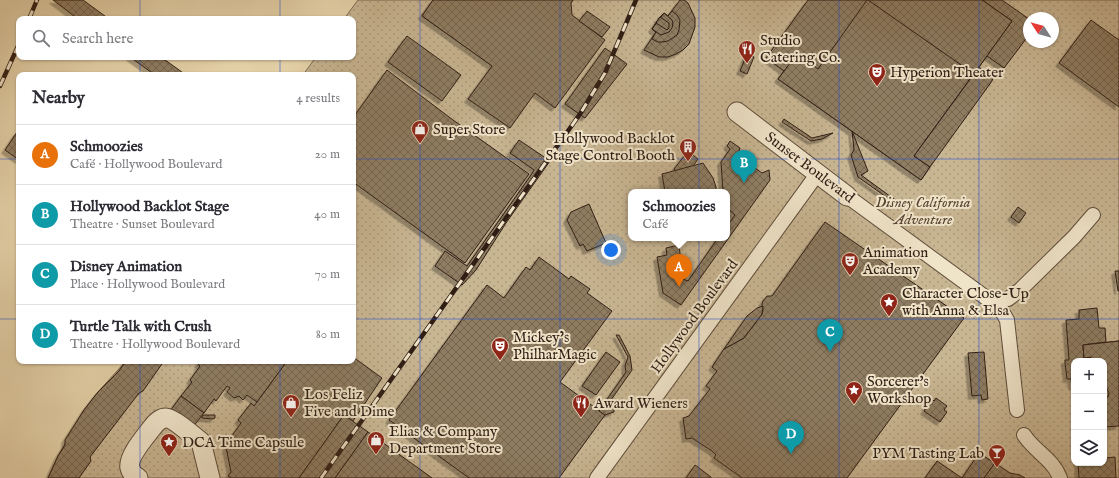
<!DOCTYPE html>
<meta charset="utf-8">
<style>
body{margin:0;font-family:"IM FELL English",serif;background:#f2f2f3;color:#2b2b33}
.controls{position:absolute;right:12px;bottom:12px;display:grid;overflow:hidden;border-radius:8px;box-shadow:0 1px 3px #0004}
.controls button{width:36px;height:36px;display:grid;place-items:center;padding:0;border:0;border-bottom:1px solid #e1e1e2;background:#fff;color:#2b2b33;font:20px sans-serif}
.compass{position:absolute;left:1023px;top:12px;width:36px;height:36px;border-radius:50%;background:#fff;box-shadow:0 1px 3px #0004;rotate:306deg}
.you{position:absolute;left:611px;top:250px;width:14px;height:14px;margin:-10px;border:3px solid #fff;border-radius:50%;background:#1a73e8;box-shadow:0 0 0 6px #1a73e833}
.badge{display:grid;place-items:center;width:26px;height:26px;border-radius:50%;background:#8f2418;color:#fff;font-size:13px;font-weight:700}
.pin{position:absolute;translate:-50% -33px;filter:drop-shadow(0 1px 2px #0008)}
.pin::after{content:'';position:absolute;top:21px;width:14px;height:12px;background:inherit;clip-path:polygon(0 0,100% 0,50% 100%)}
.popup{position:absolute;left:628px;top:189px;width:102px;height:52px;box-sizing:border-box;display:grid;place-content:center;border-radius:8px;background:#fff;filter:drop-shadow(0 1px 3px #0005);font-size:13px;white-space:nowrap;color:#7c7c81}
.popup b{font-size:15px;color:#2b2b33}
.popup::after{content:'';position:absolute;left:50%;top:100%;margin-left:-8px;border:8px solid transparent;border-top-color:#fff}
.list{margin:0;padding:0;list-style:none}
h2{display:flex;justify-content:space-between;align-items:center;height:52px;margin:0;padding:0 16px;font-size:17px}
h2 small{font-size:13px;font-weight:400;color:#7c7c81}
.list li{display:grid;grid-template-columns:26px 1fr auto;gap:12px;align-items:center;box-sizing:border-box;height:60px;padding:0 16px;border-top:1px solid #e1e1e2}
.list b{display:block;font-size:15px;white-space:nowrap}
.list p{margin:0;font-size:13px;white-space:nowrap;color:#7c7c81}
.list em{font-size:13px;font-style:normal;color:#7c7c81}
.icon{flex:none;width:22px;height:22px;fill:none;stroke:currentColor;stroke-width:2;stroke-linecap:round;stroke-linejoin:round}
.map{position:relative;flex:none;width:1119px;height:478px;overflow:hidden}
.search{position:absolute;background:#fff;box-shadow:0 1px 3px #0004;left:16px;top:16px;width:340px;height:44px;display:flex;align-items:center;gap:10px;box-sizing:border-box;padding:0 14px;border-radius:8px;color:#7c7c81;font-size:15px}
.panel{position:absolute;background:#fff;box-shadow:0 1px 3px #0004;left:16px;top:72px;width:340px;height:292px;border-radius:8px}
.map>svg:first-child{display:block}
.green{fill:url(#green-dots);stroke:#7c6a54;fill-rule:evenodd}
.building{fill:url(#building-cross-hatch);stroke:#301e15;filter:url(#shadow)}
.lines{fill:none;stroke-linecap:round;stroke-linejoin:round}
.pedestrian-casing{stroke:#5e4c3a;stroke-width:16}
.minor-casing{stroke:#5e4c3a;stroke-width:21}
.pedestrian{stroke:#efe3c8;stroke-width:14}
.minor{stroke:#efe3c8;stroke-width:19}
.rail-casing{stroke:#301e15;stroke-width:4.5}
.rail{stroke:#efe3c8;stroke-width:3;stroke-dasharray:9;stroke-linecap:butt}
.grid{fill:none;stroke:#1d4ed8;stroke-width:1;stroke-opacity:0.55}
.labels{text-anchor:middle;stroke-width:4;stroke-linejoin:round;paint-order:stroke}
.poi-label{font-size:15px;fill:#301e15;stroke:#efe3c8;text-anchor:start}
.street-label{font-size:15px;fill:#301e15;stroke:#efe3c8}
.park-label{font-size:15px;font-style:italic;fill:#564434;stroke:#efe3c8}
</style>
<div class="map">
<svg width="1119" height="478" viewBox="0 0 1119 478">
<defs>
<pattern id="green-dots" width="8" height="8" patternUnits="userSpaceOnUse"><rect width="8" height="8" fill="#c8b592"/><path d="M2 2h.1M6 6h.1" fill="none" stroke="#ac9b7d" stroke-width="1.8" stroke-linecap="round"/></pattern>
<pattern id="building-cross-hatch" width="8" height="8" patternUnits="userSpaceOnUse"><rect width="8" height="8" fill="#8f7d63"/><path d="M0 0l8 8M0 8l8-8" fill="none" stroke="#756650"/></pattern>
<filter id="shadow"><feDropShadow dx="-3.5" dy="3.5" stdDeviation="0" flood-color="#0004"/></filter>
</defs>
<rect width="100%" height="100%" fill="#e7d4ab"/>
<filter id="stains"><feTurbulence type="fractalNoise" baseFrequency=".005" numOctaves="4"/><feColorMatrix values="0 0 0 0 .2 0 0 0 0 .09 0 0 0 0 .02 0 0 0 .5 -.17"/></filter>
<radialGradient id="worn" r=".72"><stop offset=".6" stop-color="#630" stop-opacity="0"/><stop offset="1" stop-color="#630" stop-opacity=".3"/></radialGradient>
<path class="green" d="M358 0H1119V478H48L58 456 84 410 98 392 126 361H353V75H303L316 57H353V19H344ZM1029 18H1053V42H1029ZM631 192H727V238H631ZM1074 361H1104V463H1074Z"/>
<g class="building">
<path d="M53 0H83L109 19H78Z"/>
<path d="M433 0H573L515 82 422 16Z"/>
<path d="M433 0H573L571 3 572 15 605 40 555 108 535 93 510 128 468 99 492 66 422 16Z"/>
<path d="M680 0H684L688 3 695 18V27L689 44 683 50 676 54 668 57H659L644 50 656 32 652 29 660 17 664 13 668 16Z"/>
<path d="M808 0H1002L1029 19V35L1004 68 987 56 914 156 930 167 921 180 778 79 784 71 766 58Z"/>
<path d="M867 0H982L1012 21 914 156 930 167 921 180 778 79 797 54 818 69Z"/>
<path d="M868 0H982L1012 21 974 74Z"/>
<path d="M587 11 610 27 602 37 579 21Z"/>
<path d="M672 11 677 15 680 20 679 30 677 35 668 41 662 42H658L652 39 656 32 652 29 660 17 664 13 668 16Z"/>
<path d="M664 13 672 20 673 23 672 28 669 32 661 35 652 29Z"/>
<path d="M660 17 669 23V28L667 30 656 23Z"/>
<path d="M1091 20 1119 40V107L1059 63Z"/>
<path d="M407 36 461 75 442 101 388 62Z"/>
<path d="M605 48 627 64 585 118 565 104Z"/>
<path d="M747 54 754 57 747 74 740 71Z"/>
<path d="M130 57H161L186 75H155Z"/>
<path d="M979 67 993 78 992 81 930 167 914 156Z"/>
<path d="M387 70 453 120 529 174 465 263 353 182V118Z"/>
<path d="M784 119 812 138 833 133 822 139 811 141 782 122Z"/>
<path d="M852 131 868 171 861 175 898 202 896 204 858 177 851 155 854 150Z"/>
<path d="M17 132H19V160L5 150Z"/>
<path d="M519 140 550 161 506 223 476 270 462 285 435 266 445 251 467 266 531 175 534 170 510 153Z"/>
<path d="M730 141 740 148 738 155 751 165 762 173 769 170 770 180 681 305 663 293 657 257 667 255 666 248 679 245 683 279 688 281 718 238H727V226L735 215 727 208V192H723L721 162 730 149 727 146Z"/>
<path d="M688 151 698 159 685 178 674 169Z"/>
<path d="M703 163 713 178 716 187V192H665L662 174Z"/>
<path d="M589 204 606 243 587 251 583 244 580 246 567 220 571 212Z"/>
<path d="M1018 207 1026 213 1019 223 1011 217Z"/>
<path d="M825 222 964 318 847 478H742L714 458 716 455 712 451 692 438 686 439 683 418 689 416 710 389 706 386 717 371 712 367 724 349 744 338 762 314 763 311 762 304 763 301 767 296H772Z"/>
<path d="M539 257 569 279 571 276 590 289 587 293 612 311 560 382 605 415 559 478H469L389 420 487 285 504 298 526 267 530 270Z"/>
<path d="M1115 271H1119V291H1118Z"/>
<path d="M763 306 762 314 744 338 724 349 747 316 757 308Z"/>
<path d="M1097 308 1099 328H1105L1106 342 1083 345 1084 358 1091 357V361H1074V386H1072L1071 379H1067L1065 363V360H1069L1066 320 1079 319V310Z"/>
<path d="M616 335H619L630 356 632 370 611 400 614 403V412L605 415 599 411 626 372 625 366 628 357Z"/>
<path d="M1119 341V386L1110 387 1111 400H1104V361H1091V357L1084 358 1083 345Z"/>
<path d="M1119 341V426L1104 427V361H1091V357L1084 358 1083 345Z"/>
<path d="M606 352 620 362 596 395 582 386Z"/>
<path d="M984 352 988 399 982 400 981 395 972 396 968 353Z"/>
<path d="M353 357 382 378 353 421 344 415 299 478H232L228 476 231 472 226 447 228 446 226 444 241 423 238 420 251 403 254 406 287 361H353Z"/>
<path d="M126 361H164L143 391 139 393 90 457 91 461 79 478H48L58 456 65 445V440L84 410 98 392 119 371Z"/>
<path d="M200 361H287L257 402 247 395 243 400 239 396 234 398 227 392 230 388 227 386 216 401 214 399 204 413 181 396 192 382 190 380 200 366 198 364Z"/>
<path d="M1104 387 1107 389 1109 393 1108 397 1104 399Z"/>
<path d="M181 396 204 413 192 428 170 411Z"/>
<path d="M936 398 947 406 944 410 947 412 940 422 924 411 932 399 934 401Z"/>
<path d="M204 415H215V418L213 419 202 418V416Z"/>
<path d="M344 415 368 432 335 478H299Z"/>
<path d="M368 432 432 478H335Z"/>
<path d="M979 453 995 463 984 478H925L937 461 962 478Z"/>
<path d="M1115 457 1116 478H1079L1078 463H1104V458Z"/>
<path d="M995 463 1010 473 1020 475 1025 478H984Z"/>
<path d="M695 465 711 477V478H686Z"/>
</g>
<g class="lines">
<defs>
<g id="pedestrian">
<path d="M847 196 1000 308 1007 320 1017 410"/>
<path d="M994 302 1008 299 1020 290 1074 237 1093 215"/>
<path d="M1024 435C1035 452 1053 459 1060 478"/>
<path d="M597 478 818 173"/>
</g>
<g id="minor">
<path d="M737 112 847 196"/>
<path d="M138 478C135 476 131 473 130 468 127 457 148 433 155 424 158 421 161 418 166 418 173 418 195 437 201 442L210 478"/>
</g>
</defs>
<use href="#pedestrian" class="pedestrian-casing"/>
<use href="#minor" class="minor-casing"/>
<use href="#pedestrian" class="pedestrian"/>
<use href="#minor" class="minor"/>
<defs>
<g id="rail">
<path d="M29 19 37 0"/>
<path d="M0 86 19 44"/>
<path d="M321 478 580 114 605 73 636 0"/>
</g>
</defs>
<use href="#rail" class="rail-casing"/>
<use href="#rail" class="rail"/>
</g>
<path class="grid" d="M140 0V19M280 0V19M420 0V478M560 0V478M699 0V478M839 0V478M979 0V478M140 57V75M280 57V75M0 159H19M353 159H1119M0 319H19M353 319H1119M140 361V478M280 361V478"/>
<defs>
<symbol id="restaurant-pin" viewBox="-11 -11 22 30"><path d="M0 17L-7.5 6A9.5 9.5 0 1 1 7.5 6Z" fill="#8f2418" stroke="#efe3c8"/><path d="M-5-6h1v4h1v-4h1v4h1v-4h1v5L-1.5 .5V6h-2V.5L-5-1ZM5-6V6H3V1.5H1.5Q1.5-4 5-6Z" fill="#fff"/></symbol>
<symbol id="theatre-pin" viewBox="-11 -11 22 30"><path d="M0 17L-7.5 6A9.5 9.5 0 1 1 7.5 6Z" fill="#8f2418" stroke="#efe3c8"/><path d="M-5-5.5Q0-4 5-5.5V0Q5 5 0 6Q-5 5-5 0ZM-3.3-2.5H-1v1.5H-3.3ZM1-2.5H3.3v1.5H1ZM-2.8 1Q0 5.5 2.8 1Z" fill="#fff"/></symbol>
<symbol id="shop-pin" viewBox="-11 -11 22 30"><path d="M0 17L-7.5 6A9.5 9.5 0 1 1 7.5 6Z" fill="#8f2418" stroke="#efe3c8"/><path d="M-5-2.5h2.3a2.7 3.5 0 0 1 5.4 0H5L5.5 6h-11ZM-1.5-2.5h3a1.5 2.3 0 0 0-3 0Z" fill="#fff"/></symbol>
<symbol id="building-pin" viewBox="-11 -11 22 30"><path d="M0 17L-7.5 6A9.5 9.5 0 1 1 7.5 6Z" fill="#8f2418" stroke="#efe3c8"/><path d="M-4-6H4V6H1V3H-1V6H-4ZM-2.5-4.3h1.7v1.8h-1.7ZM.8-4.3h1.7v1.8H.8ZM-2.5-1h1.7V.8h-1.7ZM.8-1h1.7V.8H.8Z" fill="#fff"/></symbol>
<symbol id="sight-pin" viewBox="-11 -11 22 30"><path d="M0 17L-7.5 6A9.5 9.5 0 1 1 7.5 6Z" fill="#8f2418" stroke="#efe3c8"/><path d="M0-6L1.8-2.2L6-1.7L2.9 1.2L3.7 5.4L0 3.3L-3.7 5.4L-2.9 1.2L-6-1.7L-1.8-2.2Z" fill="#fff"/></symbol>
<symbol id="bar-pin" viewBox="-11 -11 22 30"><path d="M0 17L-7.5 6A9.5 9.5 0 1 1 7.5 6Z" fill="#8f2418" stroke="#efe3c8"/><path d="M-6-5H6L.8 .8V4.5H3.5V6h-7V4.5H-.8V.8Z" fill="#fff"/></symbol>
</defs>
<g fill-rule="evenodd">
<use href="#restaurant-pin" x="737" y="39" width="20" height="27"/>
<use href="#theatre-pin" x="867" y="62" width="20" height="27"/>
<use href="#shop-pin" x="410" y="119" width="20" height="27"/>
<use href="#building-pin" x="678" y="137" width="20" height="27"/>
<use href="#theatre-pin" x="840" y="251" width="20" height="27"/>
<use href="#sight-pin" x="879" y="292" width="20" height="27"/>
<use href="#theatre-pin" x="490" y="336" width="20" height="27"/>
<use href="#sight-pin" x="844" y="380" width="20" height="27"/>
<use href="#shop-pin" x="281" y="393" width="20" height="27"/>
<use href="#restaurant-pin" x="571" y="393" width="20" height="27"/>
<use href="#shop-pin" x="366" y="430" width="20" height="27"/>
<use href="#sight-pin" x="159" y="432" width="20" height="27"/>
<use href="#bar-pin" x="987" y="443" width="20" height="27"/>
</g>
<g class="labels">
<g class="poi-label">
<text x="760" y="45">Studio<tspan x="760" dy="17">Catering Co.</tspan></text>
<text x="890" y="77">Hyperion Theater</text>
<text x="433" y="134">Super Store</text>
<text x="675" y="143" text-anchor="end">Hollywood Backlot<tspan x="675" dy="17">Stage Control Booth</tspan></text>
<text x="863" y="257">Animation<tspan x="863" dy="17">Academy</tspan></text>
<text x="902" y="298">Character Close-Up<tspan x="902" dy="17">with Anna &amp; Elsa</tspan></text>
<text x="513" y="342">Mickey’s<tspan x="513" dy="17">PhilharMagic</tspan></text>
<text x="867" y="386">Sorcerer's<tspan x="867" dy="17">Workshop</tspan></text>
<text x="304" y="399">Los Feliz<tspan x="304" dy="17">Five and Dime</tspan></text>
<text x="594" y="408">Award Wieners</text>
<text x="389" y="436">Elias &amp; Company<tspan x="389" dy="17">Department Store</tspan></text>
<text x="182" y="447">DCA Time Capsule</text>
<text x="984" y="458" text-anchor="end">PYM Tasting Lab</text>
</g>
<g class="street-label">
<text transform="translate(810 167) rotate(37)" y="5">Sunset Boulevard</text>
<text transform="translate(694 316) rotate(-54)" y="5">Hollywood Boulevard</text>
</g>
<g class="park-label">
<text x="923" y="207">Disney California<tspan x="923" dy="17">Adventure</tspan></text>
</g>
</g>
<rect width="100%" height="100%" filter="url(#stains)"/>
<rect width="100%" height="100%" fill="url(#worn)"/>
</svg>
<div class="controls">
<button>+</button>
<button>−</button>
<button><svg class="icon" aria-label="layers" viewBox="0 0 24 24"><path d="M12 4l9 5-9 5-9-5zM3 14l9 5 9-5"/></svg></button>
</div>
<svg class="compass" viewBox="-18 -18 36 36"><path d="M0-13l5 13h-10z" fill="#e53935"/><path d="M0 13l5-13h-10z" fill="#7c7c81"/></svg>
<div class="you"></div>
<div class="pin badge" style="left:679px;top:287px;background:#e8710a">A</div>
<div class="popup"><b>Schmoozies</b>Café</div>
<div class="pin badge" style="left:744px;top:183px;background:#0f9aa8">B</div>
<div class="pin badge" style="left:830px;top:352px;background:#0f9aa8">C</div>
<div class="pin badge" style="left:791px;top:454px;background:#0f9aa8">D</div>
<div class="search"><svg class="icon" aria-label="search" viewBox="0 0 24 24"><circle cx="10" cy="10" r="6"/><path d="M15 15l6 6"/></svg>Search here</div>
<section class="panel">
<h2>Nearby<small>4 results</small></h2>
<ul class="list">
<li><span class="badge" style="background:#e8710a">A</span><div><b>Schmoozies</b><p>Café · Hollywood Boulevard</p></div><em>20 m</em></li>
<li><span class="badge" style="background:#0f9aa8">B</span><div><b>Hollywood Backlot Stage</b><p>Theatre · Sunset Boulevard</p></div><em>40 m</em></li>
<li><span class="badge" style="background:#0f9aa8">C</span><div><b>Disney Animation</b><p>Place · Hollywood Boulevard</p></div><em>70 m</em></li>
<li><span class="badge" style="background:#0f9aa8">D</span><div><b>Turtle Talk with Crush</b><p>Theatre · Hollywood Boulevard</p></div><em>80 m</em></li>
</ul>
</section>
</div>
